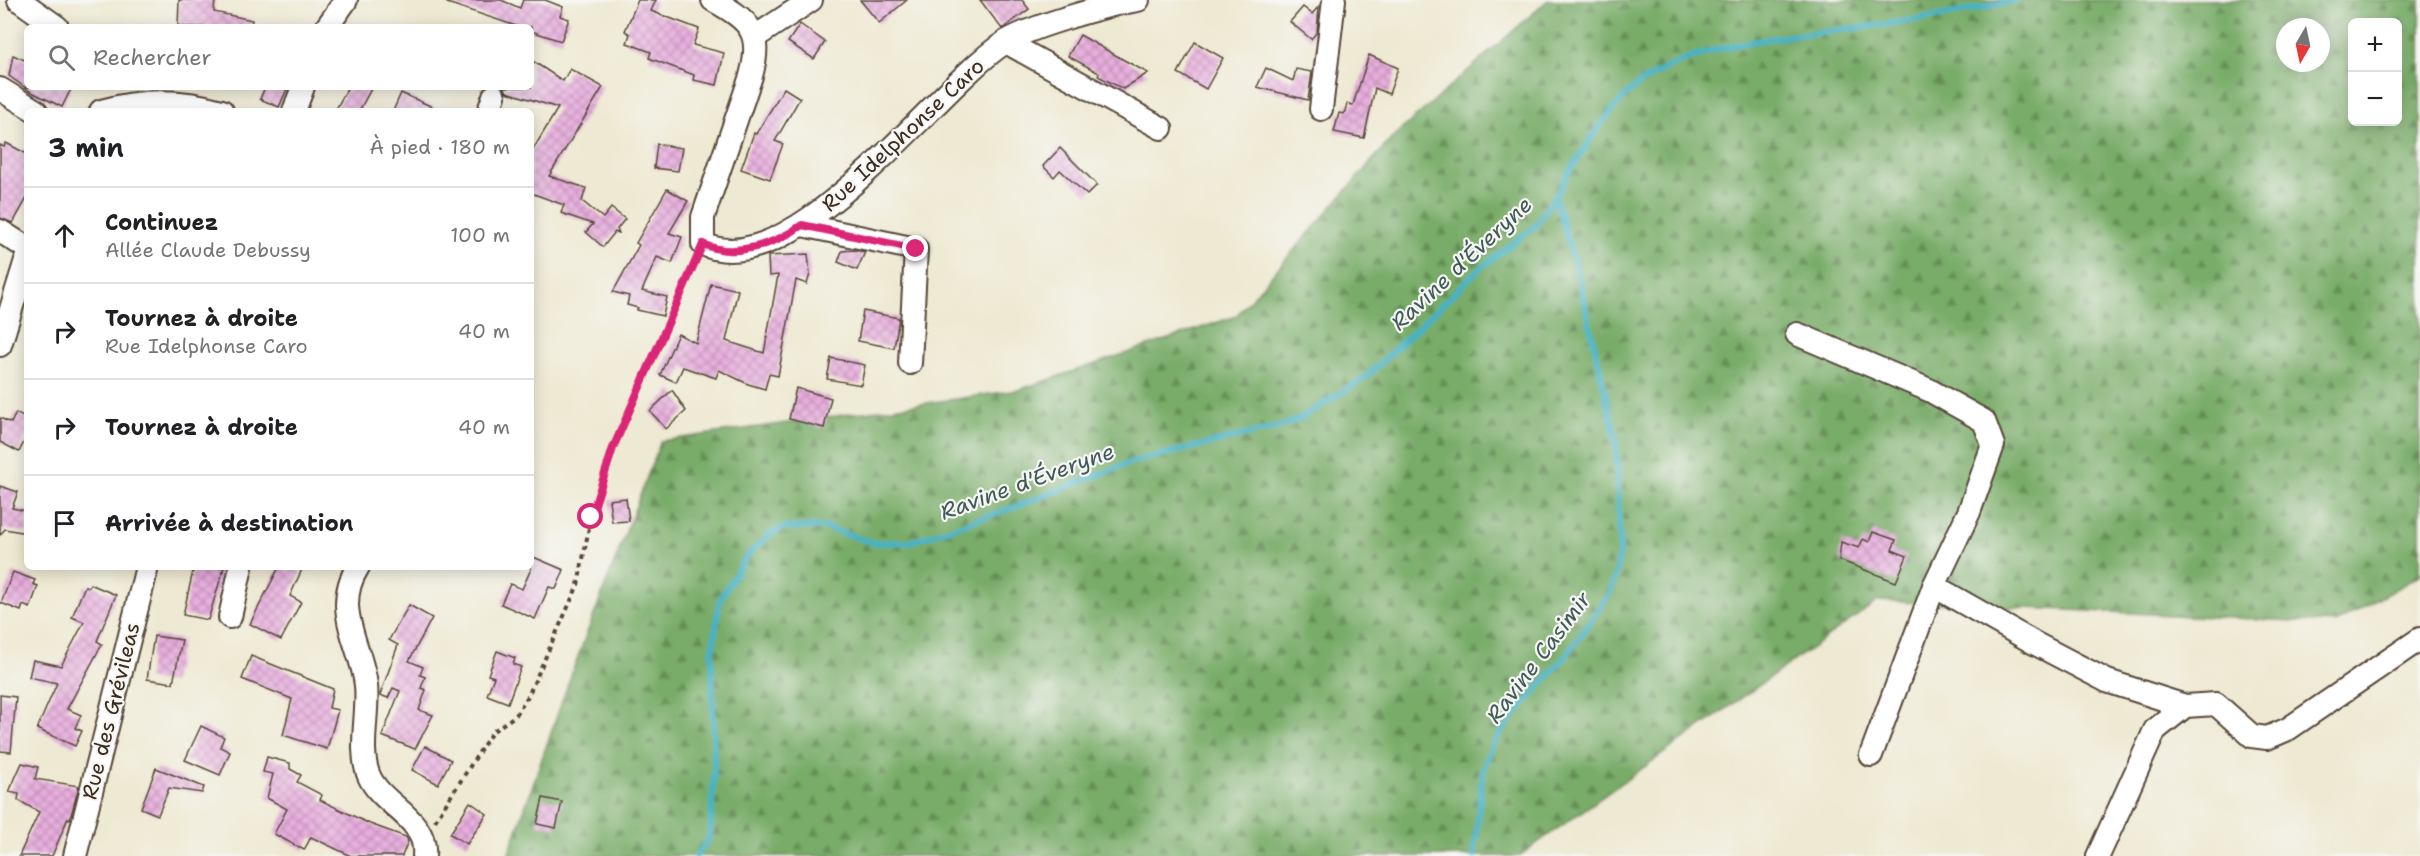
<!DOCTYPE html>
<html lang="fr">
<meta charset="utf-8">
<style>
body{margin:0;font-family:"Shantell Sans",sans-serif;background:#f2f2f2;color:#202124}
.controls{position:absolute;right:18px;top:18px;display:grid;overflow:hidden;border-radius:9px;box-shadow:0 3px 15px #0003}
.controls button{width:54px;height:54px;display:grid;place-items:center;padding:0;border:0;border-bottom:2px solid #e0e0e0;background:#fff;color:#202124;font:30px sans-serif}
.compass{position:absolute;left:2276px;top:18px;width:54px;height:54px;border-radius:50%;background:#fff;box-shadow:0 3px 15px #0003;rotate:189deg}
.stop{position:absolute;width:18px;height:18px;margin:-14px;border:4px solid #db2777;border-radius:50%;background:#fff}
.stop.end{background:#db2777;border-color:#fff;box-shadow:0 2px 6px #0008}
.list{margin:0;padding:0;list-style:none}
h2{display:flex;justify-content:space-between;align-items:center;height:78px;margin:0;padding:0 24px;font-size:26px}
h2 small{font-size:20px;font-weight:400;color:#757577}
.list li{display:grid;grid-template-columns:39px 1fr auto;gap:18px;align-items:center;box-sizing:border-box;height:96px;padding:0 24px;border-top:2px solid #e0e0e0}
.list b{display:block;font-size:22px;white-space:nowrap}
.list p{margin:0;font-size:20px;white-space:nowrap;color:#757577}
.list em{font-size:20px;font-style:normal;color:#757577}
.icon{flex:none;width:33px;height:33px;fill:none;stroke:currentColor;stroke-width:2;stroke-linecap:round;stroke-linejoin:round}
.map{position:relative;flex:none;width:2420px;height:856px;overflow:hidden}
.search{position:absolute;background:#fff;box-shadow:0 3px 15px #0003;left:24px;top:24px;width:510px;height:66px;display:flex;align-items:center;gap:15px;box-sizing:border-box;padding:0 21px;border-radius:9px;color:#757577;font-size:22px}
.panel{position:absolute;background:#fff;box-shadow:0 3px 15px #0003;left:24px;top:108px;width:510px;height:462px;border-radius:9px}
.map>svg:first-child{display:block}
.forest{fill:url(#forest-firs);stroke:#5a6b43;stroke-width:1.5;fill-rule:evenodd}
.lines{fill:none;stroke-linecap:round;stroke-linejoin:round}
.stream{stroke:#47b2c5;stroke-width:6}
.building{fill:url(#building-cross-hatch)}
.minor-casing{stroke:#564739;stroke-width:26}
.path{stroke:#564739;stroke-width:4;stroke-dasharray:4.5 4.5;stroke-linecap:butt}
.minor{stroke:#fff;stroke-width:22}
.route{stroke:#db2777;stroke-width:8}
.labels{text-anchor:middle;stroke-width:4.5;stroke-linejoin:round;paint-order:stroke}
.street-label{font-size:21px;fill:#3b2a1e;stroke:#f6f6f2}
.water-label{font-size:22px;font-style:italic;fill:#3f5a58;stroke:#f6f6f2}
</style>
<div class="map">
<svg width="2420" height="856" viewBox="0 0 2420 856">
<defs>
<pattern id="forest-firs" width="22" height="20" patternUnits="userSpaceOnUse" patternTransform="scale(1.5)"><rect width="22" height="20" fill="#78ac68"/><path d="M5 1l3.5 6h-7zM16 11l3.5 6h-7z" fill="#648c55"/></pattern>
<pattern id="building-cross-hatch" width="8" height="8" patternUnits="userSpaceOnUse" patternTransform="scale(1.5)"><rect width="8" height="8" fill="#e8aede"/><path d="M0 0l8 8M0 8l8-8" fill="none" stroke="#bd8eb3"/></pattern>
</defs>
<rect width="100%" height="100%" fill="#f6f6f2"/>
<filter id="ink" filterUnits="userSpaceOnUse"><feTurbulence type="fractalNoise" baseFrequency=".0167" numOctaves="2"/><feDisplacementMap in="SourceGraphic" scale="12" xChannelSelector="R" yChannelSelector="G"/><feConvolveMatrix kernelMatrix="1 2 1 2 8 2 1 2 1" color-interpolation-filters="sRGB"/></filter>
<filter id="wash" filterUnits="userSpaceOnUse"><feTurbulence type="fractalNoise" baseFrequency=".008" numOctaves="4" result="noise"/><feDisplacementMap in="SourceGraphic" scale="24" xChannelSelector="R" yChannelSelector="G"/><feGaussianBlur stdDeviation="1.35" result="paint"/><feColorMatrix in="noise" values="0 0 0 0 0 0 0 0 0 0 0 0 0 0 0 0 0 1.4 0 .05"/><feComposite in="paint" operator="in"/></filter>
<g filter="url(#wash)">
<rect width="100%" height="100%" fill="#eee9d2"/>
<path class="forest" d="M1548 0H2420V575L2336 623 1878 601 1519 856H508L575 664 661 441 1018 390 1236 316 1393 137ZM2352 22H2398V122H2352ZM2285 27H2321V63H2285Z"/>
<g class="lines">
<g class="stream">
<path d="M696 856 708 840 711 824 714 768 712 654 720 599 746 557 769 535 783 528 824 527 874 543 910 542 1015 507 1132 462 1279 427 1303 417 1366 377 1478 270 1535 226 1562 186 1566 176C1589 144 1611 102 1644 81 1709 39 1789 37 1864 27 1915 21 1967 12 2017 0"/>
<path d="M1474 856 1483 770 1491 748 1503 729 1569 652 1610 593 1616 574 1620 550 1616 440 1579 278 1555 197"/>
</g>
</g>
<g id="blocks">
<g class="building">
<path d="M179 0H215L214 12 252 20 251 27H178Z"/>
<path d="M447 0H501L520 8 523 0H545L563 7 560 16 569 19 561 41 531 31V27H519L447 3Z"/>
<path d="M638 0H656L651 11 699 29 693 45 724 53 717 85 693 80 694 75 649 58 651 52 627 43 630 34 625 31Z"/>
<path d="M860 0H907L879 23Z"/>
<path d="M980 0H1022L1029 9 1002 29Z"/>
<path d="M1319 6 1317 32 1311 39 1290 22 1303 7 1312 14Z"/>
<path d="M800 24 825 42 814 59 788 42Z"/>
<path d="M1080 35 1124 60 1148 73 1123 89 1098 76 1099 73 1068 56Z"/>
<path d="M1195 42 1223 58 1206 89 1178 73Z"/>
<path d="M13 55 27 61V87H72L62 107 30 91 9 76Z"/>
<path d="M1369 55 1398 68 1389 94 1375 88 1364 138 1334 132 1339 113 1344 114 1347 104 1353 105Z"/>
<path d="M531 60 563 81 570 69 603 87 549 176 586 188 582 201 603 218 611 208 625 219 617 229 619 233 615 232 603 247 586 232 593 224 561 213 564 205 531 193V153L558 108 507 92 504 87H531Z"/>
<path d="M1266 68 1293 81 1296 69 1312 72 1308 100 1257 87Z"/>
<path d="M265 87H288L279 107 260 99Z"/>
<path d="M348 87H372L359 111H335Z"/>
<path d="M784 88 800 98 775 141 783 144 770 179 741 169 754 133 756 134Z"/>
<path d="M401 93 442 111H393Z"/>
<path d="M6 143 27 154V198L13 223 0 218V145L4 147Z"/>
<path d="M657 144 682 148 678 171 654 168Z"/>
<path d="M1060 148 1097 185 1087 195 1060 170 1054 177 1043 166Z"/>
<path d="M667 189 688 201 669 233 682 237 672 263 657 257 642 291 667 297 663 316 637 310 638 308 627 305 629 296 613 292 639 245 636 243Z"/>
<path d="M854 250 865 252 857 270 838 262 842 251Z"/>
<path d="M808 254 810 274 807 284 796 280 778 376 769 374 765 389 748 384 719 370 716 378 683 367 676 382 660 375 678 334 696 343 711 284 738 290 726 341 764 353 778 275 769 276 768 256Z"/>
<path d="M863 311 899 318 894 348 858 341Z"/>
<path d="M831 358 865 365 861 385 827 379Z"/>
<path d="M796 388 831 398 824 428 789 419Z"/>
<path d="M672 390 686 411 666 429 650 411Z"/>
<path d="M16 413 27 419V436L19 452 0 442V418L11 423Z"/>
<path d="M0 486 18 492 12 508 27 511V533L5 529 0 535Z"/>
<path d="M626 498 629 521 612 522 609 500Z"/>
<path d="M1873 532 1896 540 1892 550 1907 556 1896 582 1839 560 1841 542 1859 548 1863 539 1869 542Z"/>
<path d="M531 556 564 570 556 589 549 587 535 619 501 604 510 584 522 589 531 569Z"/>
<path d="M194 567H224L208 620 183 615Z"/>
<path d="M279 567H303L290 596 301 602 281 640 250 624Z"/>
<path d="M13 572 35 580 33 584 38 586 30 608 23 605 21 611 1 603Z"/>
<path d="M90 584 116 595 97 641 102 644 67 709 81 715 75 728 82 731 75 746 37 729 57 683 29 677 33 660 61 666 84 622 72 617 85 586 89 587Z"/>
<path d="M409 605 432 618 409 661 423 667 420 675 425 677 421 688 426 690 419 710 433 715 415 749 382 736 400 691 393 688 388 698 380 695 398 645 389 640Z"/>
<path d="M154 636 182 640 173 683 147 679Z"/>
<path d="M497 651 515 658 513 664 521 667 508 703 487 695 494 677 488 675Z"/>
<path d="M251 656 333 689 329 708 338 710 327 749 283 735 292 699 242 679Z"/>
<path d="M0 695 16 697 11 752 0 751Z"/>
<path d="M201 726 224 737 220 747 230 752 220 775 185 760Z"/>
<path d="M425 746 451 760 438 784 412 770Z"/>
<path d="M267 757 290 763V769L301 775 297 782 322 795 320 800 370 824 406 837 408 841 402 856H351L311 837 304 850 274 834 287 809 267 798 273 774 263 772Z"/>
<path d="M22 763 38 767 35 779 79 786 70 819 68 818 52 856H19L39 812 18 800 19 794 9 792Z"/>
<path d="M156 768 204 787 202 793 169 788 158 815 141 808Z"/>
<path d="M543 798 562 802 556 828 537 824Z"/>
<path d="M470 802 487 814 467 844 450 834Z"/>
</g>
</g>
</g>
<g filter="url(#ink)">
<use href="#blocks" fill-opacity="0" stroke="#564739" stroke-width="1.5"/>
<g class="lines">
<defs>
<g id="minor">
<path d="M19 0 57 27"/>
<path d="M713 0C750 21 763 32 751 76L703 217V244C793 287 934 89 1004 43 1028 27 1107 5 1138 0"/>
<path d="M327 27 346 0"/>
<path d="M755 37 811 0"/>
<path d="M1006 42 1161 128"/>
<path d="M0 89 36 111"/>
<path d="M1321 109 1334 0"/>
<path d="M101 111C143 99 181 99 222 111"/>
<path d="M294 111 303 87"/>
<path d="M489 111 494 96"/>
<path d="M802 225 916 249 910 363"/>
<path d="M0 231 27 248"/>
<path d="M1797 334 1929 390 1984 421 1993 445 1969 512 1934 586 1871 755"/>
<path d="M0 345 27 257"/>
<path d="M358 567C350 579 347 591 347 605 348 633 363 658 366 685 369 712 358 751 369 776 382 806 428 818 424 856"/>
<path d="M1934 586 2036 644 2107 681 2185 706"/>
<path d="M230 617 241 567"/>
<path d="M75 856 147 567"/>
<path d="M2098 856 2155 730 2185 706 2216 704 2252 736 2267 738 2288 729 2420 639"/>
</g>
</defs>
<use href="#minor" class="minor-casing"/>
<path class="path" d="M435 821 492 732 516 715 528 696 578 585 591 517 613 449 696 262"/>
<use href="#minor" class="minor"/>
</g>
</g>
<g class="lines" filter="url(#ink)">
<path class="route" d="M591 517 613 448 703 244C734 259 776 244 802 225L916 249"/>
</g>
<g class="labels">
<g class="street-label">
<text transform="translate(903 135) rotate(-43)" y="7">Rue Idelphonse Caro</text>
<text transform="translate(111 711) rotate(-76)" y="7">Rue des Grévileas</text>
</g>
<g class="water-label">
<text transform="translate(1461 263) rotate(-43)" y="8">Ravine d'Éveryne</text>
<text transform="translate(1027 481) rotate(-20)" y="8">Ravine d'Éveryne</text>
<text transform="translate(1538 657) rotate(-53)" y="8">Ravine Casimir</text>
</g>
</g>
</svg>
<div class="controls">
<button>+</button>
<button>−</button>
</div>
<svg class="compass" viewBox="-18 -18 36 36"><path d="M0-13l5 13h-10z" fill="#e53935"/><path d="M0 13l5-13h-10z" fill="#757577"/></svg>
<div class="stop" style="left:591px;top:517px"></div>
<div class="stop end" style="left:916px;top:249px"></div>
<div class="search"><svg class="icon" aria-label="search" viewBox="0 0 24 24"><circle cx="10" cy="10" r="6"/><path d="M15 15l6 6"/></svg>Rechercher</div>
<section class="panel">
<h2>3 min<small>À pied · 180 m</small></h2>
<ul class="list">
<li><svg class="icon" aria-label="ahead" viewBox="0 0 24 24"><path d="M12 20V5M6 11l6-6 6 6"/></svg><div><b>Continuez</b><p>Allée Claude Debussy</p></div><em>100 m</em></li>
<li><svg class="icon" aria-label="right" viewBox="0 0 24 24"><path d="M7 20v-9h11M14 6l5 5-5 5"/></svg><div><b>Tournez à droite</b><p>Rue Idelphonse Caro</p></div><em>40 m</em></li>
<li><svg class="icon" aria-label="right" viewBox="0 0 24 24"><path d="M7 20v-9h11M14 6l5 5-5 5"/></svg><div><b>Tournez à droite</b></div><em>40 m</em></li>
<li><svg class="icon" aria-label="arrive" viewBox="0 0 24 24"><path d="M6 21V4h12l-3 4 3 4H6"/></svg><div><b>Arrivée à destination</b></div></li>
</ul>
</section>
</div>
